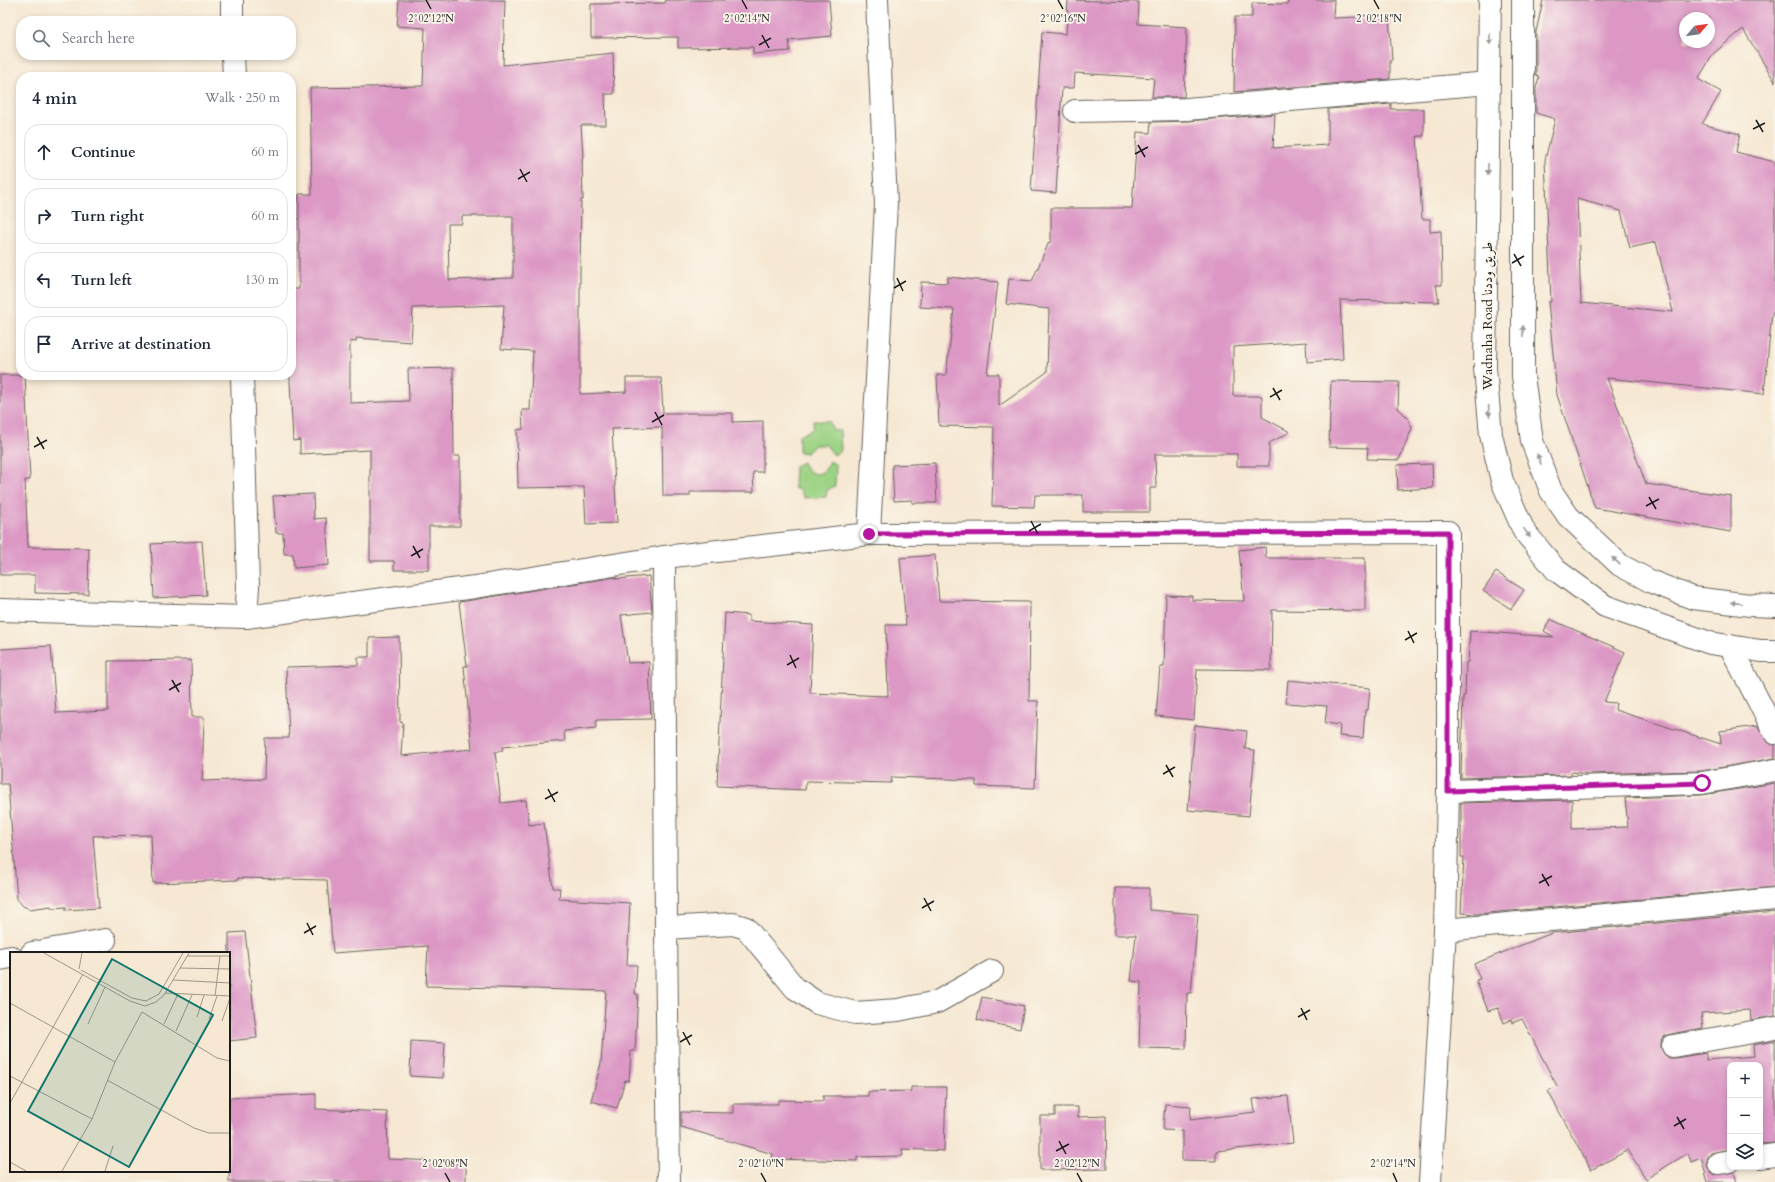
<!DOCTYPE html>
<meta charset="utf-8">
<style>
body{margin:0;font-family:Cardo,Amiri,serif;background:#f6f6f7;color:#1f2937}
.controls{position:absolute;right:12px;bottom:12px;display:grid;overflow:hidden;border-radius:8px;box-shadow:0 2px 6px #0003}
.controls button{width:36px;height:36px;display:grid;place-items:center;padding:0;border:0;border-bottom:1px solid #e0e1e3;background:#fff;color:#1f2937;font:20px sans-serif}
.compass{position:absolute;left:1679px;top:12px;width:36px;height:36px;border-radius:50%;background:#fff;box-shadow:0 2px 6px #0003;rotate:61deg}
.stop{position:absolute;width:12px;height:12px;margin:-9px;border:3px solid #b5179e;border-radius:50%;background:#fff}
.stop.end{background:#b5179e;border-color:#fff;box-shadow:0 1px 4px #0008}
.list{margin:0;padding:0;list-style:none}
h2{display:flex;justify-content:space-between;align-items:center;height:52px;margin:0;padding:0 16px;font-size:17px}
h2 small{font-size:13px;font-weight:400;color:#747a83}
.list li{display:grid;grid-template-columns:26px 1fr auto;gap:12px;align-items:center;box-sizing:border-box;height:56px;margin:0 8px 8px;padding:0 8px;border:1px solid #e0e1e3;border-radius:16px}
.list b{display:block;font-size:15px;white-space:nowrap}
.list em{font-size:13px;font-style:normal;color:#747a83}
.icon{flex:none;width:22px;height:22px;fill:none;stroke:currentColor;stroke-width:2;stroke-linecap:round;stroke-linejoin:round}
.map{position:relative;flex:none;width:1775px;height:1182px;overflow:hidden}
.search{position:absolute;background:#fff;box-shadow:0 2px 6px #0003;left:16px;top:16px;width:280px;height:44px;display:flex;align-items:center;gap:10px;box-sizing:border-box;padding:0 14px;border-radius:16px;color:#747a83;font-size:15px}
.panel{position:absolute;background:#fff;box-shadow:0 2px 6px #0003;left:16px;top:72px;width:280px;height:308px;border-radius:16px}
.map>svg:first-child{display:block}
.green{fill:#9dd384;stroke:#5c7850}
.building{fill:#dc97c5;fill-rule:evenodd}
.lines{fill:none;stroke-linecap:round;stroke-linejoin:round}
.minor-casing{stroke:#68635c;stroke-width:24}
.major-casing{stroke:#68635c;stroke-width:24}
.minor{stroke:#fff;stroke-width:22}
.major{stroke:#fff;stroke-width:22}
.oneway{fill:#999}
.route{stroke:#b5179e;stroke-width:5}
.ticks{fill:none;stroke:#1c1c1c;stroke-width:1.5}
.labels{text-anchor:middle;stroke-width:3.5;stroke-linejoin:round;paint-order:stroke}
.street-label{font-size:14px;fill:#1c1c1c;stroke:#fbf7ec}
.inset-road{fill:none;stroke:#9f968a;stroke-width:1}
.view{fill:#0f766e;fill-opacity:0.15;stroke:#0f766e;stroke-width:2}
.inset-edge{fill:none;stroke:#1c1c1c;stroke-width:2}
.ticks-label{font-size:10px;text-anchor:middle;fill:#1c1c1c;stroke:#fbf7ec;stroke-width:3.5;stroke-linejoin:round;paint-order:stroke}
</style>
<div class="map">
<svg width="1775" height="1182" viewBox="0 0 1775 1182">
<rect width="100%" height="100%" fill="#fbf7ec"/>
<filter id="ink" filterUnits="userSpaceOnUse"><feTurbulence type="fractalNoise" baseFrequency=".025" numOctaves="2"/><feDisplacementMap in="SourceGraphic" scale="8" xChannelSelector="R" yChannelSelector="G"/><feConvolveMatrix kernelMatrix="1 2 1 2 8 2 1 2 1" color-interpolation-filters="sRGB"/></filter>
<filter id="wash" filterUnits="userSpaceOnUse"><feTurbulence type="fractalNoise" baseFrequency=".012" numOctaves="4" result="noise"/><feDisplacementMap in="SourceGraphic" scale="16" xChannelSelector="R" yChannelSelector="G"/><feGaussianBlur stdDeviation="0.9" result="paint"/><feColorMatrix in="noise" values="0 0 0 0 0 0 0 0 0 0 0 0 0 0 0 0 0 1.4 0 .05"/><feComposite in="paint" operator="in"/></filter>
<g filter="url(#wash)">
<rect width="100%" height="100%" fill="#f6e8d3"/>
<g class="green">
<path d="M813 421H829L833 430 840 431 841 450 834 455 826 445H815L807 453 799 452V436L813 429Z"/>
<path d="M830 461 836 465 835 486 827 490 826 497 804 498 800 490 794 488 795 466 803 462C810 478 823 478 830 461Z"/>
</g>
<g id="blocks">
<g class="building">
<path d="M399 0H505L503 65 613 53 614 94H605L606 125H581L583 158H582L583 200H581L580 273V394L626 392V378H661L663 413H733V422L763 421V472H753L754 492H690V496H663L662 427 612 429 617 523 586 524 584 487 518 488 517 430 523 429 522 410H530L533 351 501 349 504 305 413 308 411 342 356 338V342L350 341V403L409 401 408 369 453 368 454 456H460V526H429V570H394V561H370V450L300 454V440L293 441 290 381 291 289H299V194H312L310 88 423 86 425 28 397 26ZM462 216H513V278L449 280 448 224H462Z"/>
<path d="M666 0H829L832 36 789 40 790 51 753 54V47L678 48V37L591 38V4L665 3Z"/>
<path d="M1068 0 1139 2 1138 24 1187 27 1184 97H1152L1154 78 1075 73 1074 88H1062L1056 193 1031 191 1042 32 1066 34Z"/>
<path d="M1288 0H1334L1333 18 1389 16 1392 60H1390V79L1234 92 1235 17H1252V3L1288 4Z"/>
<path d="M1543 0H1775V82L1743 29 1714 53 1698 79 1721 92 1702 124 1740 134 1736 152 1775 162V314L1772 313 1764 394 1607 378 1646 484 1731 496V532L1595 508 1557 395 1548 302H1551L1545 160 1555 119 1536 113V88L1539 77 1536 76V32ZM1685 18H1709V42H1685ZM1577 199 1621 211 1630 248 1656 242 1673 312 1581 303Z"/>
<path d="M1391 104V109H1424V136H1417L1422 219H1430V232L1441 231 1442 285H1436L1439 302 1340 300 1343 359 1307 362 1306 342 1233 347V396H1262V417L1290 432 1269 443V466H1237V454H1155L1156 488H1150V512H1083V495H1035L1034 507 992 506 994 427 939 426 937 375H946L954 309 920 307 921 282 947 283 948 277 998 282 987 374H999V406L1047 372 1049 309 1006 304 1009 279 1032 281 1049 242H1051V208H1132L1137 132 1150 133 1151 122 1188 121 1275 114 1273 148 1328 145V109Z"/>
<path d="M0 375H25L30 480H25L28 547 89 548 88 594 35 593V575H0Z"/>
<path d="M1331 381 1399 382 1398 408 1408 418 1412 428 1399 460 1367 459 1368 448 1329 447Z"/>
<path d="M935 463 937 503H912V500L894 501 892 465Z"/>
<path d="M1432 464 1433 488 1398 490 1397 465Z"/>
<path d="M313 494 314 519 326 518 329 565 294 568 293 554H284L283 533H276L273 496Z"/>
<path d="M202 541 206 595 154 598 151 544Z"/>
<path d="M1265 547 1266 558H1365V611L1272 610 1271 670 1197 669 1194 720 1156 716 1160 667H1164L1166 595 1192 596V600L1244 601 1239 550Z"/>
<path d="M935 555 939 601 1030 602 1029 701H1038L1035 788 976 786V780L892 777 891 783 806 781 805 790 717 786 725 613 749 615V621L813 625 810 693 888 696 886 625H906L900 558Z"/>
<path d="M1496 572 1524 590 1511 609 1483 591Z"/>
<path d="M649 576 652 612 621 615 628 663 649 662 651 719 596 720V728L564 731 565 741 502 747 503 751 495 752 501 803 526 800 529 825 544 823 553 888H560L559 899 630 903 627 965H637L635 994H638L635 1051H631L629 1081 625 1080 617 1108 591 1101 601 1063 606 991 426 986 428 946 333 953 327 880 238 878V880L153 883 151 835 93 836 99 908 66 910V907L52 908 51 906 30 909 23 906 17 899 8 784H0V649L51 646 56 713 108 711V661L191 660 192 717H204L202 781 264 779 265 738H289L286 667 358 665V657H369V638L399 637 400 722 403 723 401 756 472 749 464 666H467L459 602 616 577V579Z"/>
<path d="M1550 619 1625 652 1604 702 1616 703 1615 710 1721 744 1720 731 1757 726 1768 743 1775 745V758L1701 771 1588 774 1571 772V775L1461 778 1463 696H1465L1466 662H1468L1470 631 1554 637 1544 631Z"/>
<path d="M1288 680 1370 688 1368 710H1365L1363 738 1339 736 1340 725 1325 723 1327 706 1286 703Z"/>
<path d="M1195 725 1247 731 1245 749 1255 750 1249 816 1188 810Z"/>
<path d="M1775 783V887L1477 914 1461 913 1464 857H1461V803L1572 800V829L1628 827 1625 798 1702 795Z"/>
<path d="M1115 888H1149V910L1198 914 1191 993H1187L1186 1049 1139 1048 1141 982 1131 981 1136 935H1115Z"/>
<path d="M1775 912V1016L1751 1020 1750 1010 1701 1013 1703 1028 1671 1034 1665 1036 1661 1041V1048L1664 1054 1669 1058H1675L1706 1053V1060L1754 1056 1753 1045 1775 1041V1143L1760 1144V1065H1730V1149L1711 1153 1707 1158V1165L1710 1171 1715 1175 1734 1172 1737 1182H1708L1701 1158 1691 1162 1688 1153 1646 1179 1628 1150 1591 1170 1548 1091 1557 1086 1522 1019 1512 1023 1511 1020 1504 1023 1498 1008 1488 1011 1476 980 1480 979 1474 964 1552 933Z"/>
<path d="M245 932 257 1038 229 1041V933Z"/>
<path d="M982 997 1024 1006 1020 1029 977 1020Z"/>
<path d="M411 1041 445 1043 443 1078 410 1076Z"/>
<path d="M911 1087H946L944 1151 902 1149 903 1156 857 1157V1161L772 1159 773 1154 681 1127V1112L733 1113V1104H778V1100L823 1101V1096H868V1092L911 1091Z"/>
<path d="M316 1094V1109L387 1112 388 1159 466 1162V1182H229V1098Z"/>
<path d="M1288 1096 1293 1143 1216 1151V1161L1182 1160V1131L1163 1130 1165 1104 1191 1106 1190 1120 1255 1112 1253 1099Z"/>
<path d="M1055 1107H1078V1117L1106 1116 1107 1169 1040 1170V1116H1055Z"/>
</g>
</g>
</g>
<g filter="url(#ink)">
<use href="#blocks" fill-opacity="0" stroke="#68635c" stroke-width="1"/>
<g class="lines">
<defs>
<g id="minor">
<path d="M232 0V21"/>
<path d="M233 55 234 77"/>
<path d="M1075 111 1187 109 1489 83"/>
<path d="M869 534 1448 532V791L1445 930 1430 1182"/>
<path d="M664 557 666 928 669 1182"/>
<path d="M0 610 246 617 248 587 242 375"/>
<path d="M246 617 475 587 664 557 869 534 886 204 877 0"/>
<path d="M1730 646 1775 733"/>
<path d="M1448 791 1702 783 1775 770"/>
<path d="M666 928 733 924 746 928 795 988 817 1003 855 1013 898 1010 937 1002 992 971"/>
<path d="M1445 930 1775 899"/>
<path d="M32 953 105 940"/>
<path d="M0 959 11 957"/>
<path d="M1673 1046 1775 1028"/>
<path d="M1760 1157 1775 1155"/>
<path d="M1719 1163 1730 1161"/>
</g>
<g id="major">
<path d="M1490 0 1485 368 1491 435 1502 481 1524 531 1556 570 1605 606 1710 643 1761 651H1775"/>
<path d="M1523 0V376L1532 441 1551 491 1568 516 1620 565 1652 582 1693 598 1750 605 1775 606"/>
</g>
</defs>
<use href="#minor" class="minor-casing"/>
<use href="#major" class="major-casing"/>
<use href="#minor" class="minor"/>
<use href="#major" class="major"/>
</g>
<defs><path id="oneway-solid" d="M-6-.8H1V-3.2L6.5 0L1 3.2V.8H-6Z"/></defs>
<g class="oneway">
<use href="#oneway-solid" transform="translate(1490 39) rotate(91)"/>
<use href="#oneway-solid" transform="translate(1488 169) rotate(91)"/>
<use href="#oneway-solid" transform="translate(1523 331) rotate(-90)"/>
<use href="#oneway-solid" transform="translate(1489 411) rotate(85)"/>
<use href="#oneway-solid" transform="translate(1539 459) rotate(-111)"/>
<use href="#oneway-solid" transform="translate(1527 533) rotate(54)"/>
<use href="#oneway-solid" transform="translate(1616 561) rotate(-137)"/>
<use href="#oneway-solid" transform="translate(1736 603) rotate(-173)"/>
</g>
</g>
<g class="lines" filter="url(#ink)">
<path class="route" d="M869 534 1448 532V791L1702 783"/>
</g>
<path class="ticks" d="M426 0 431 9M742 0 747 9M1058 0 1063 9M1374 0 1379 9M762 35 769 48M759 45 771 38M1756 120 1763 132M1753 129 1765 123M1138 145 1145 157M1135 154 1148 147M520 169 527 182M518 179 530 172M1514 254 1521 266M1512 263 1524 256M897 278 903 291M894 288 906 281M1273 388 1280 400M1270 397 1282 390M655 412 662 425M652 422 664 415M37 437 44 449M34 447 47 440M1649 497 1656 509M1646 506 1659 499M1031 521 1038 534M1029 531 1041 524M413 546 420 558M411 556 423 549M1408 631 1414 643M1405 640 1417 633M790 655 796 668M787 665 799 658M172 680 179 692M169 690 181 683M1166 765 1173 777M1163 774 1175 767M548 789 555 802M545 799 558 792M1542 874 1549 886M1539 883 1552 876M924 898 931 911M922 908 934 901M307 923 313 935M304 933 316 926M1301 1008 1307 1020M1298 1017 1310 1010M683 1032 690 1045M680 1042 692 1035M1677 1117 1684 1129M1674 1126 1686 1119M1059 1141 1066 1154M1056 1151 1069 1144M445 1173 450 1182M761 1173 766 1182M1077 1173 1082 1182M1393 1173 1397 1182"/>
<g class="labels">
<g class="street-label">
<text transform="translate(1487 316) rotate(-90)" y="5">Wadnaha Road طريق وددنا</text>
</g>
</g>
<g transform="translate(10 952)">
<rect width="220" height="220" fill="#f6e8d3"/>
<path class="inset-road" d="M34 1 120 49 135 54 146 50 154 43 179 1M177 4H220M170 16 220 17M69 17 72 1M71 18 122 46 136 49 149 42 173 1M163 28 220 31M155 41 220 44M205 44 210 4M0 51 105 110 82 167M187 65 194 43M199 67 207 44M212 69 220 46M78 72 95 35M154 72 168 42M166 79 182 43M105 110 132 60 207 106 220 109M0 124 82 167 52 219M97 128 184 176 199 181H220M0 151 73 22M0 210 16 219M95 219 103 194"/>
<path class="view" d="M102 7 203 63 119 215 18 159Z"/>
<rect width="220" height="220" class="inset-edge"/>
</g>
<g class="ticks-label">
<text x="431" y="22">2°02'12"N</text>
<text x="747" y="22">2°02'14"N</text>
<text x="1063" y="22">2°02'16"N</text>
<text x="1379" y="22">2°02'18"N</text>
<text x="445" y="1167">2°02'08"N</text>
<text x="761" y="1167">2°02'10"N</text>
<text x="1077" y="1167">2°02'12"N</text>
<text x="1393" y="1167">2°02'14"N</text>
</g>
</svg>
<div class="controls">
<button>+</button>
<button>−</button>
<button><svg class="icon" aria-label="layers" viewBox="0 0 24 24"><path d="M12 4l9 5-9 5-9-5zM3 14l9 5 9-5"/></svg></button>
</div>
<svg class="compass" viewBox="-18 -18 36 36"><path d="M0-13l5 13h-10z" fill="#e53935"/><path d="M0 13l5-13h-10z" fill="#747a83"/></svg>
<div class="stop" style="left:1702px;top:783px"></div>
<div class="stop end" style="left:869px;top:534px"></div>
<div class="search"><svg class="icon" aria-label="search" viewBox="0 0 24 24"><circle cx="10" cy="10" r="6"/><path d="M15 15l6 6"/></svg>Search here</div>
<section class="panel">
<h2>4 min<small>Walk · 250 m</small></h2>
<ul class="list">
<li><svg class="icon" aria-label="ahead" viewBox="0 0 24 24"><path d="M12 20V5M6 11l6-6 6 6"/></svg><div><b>Continue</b></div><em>60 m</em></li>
<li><svg class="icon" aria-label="right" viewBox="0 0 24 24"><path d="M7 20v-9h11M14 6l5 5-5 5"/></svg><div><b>Turn right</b></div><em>60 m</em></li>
<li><svg class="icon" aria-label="left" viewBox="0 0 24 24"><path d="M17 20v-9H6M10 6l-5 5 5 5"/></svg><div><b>Turn left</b></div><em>130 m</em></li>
<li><svg class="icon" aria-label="arrive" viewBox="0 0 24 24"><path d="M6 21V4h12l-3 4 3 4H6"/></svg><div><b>Arrive at destination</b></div></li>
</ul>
</section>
</div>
